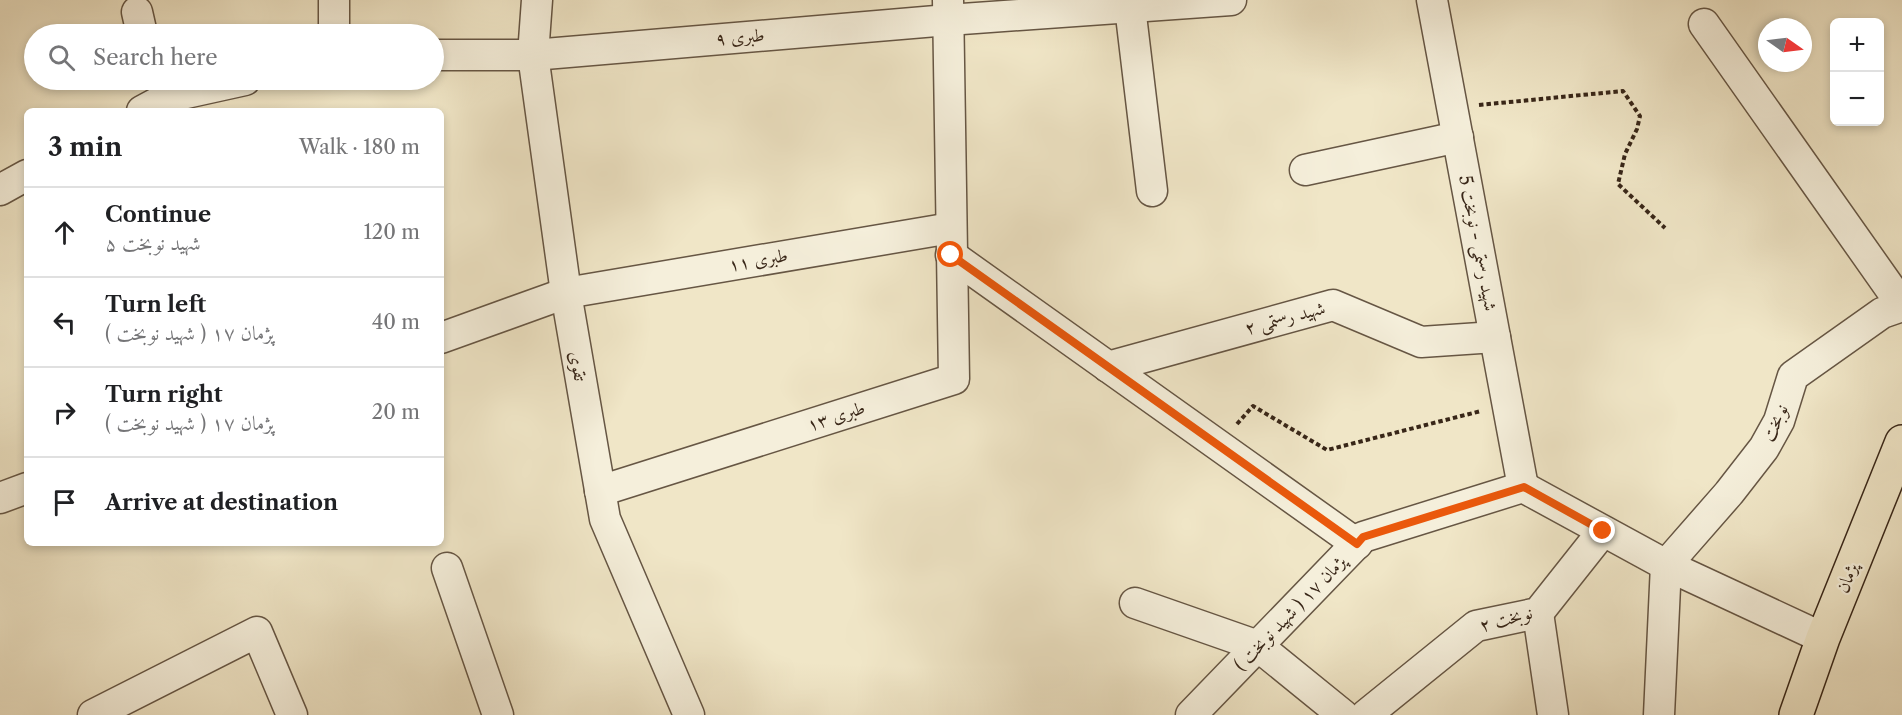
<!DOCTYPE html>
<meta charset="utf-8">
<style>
body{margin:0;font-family:"Libre Caslon Text",Amiri,serif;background:#f2f2f2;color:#202124}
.controls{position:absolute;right:18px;top:18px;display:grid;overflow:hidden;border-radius:9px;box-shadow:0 3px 9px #0003}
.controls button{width:54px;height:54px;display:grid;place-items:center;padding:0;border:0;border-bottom:2px solid #e0e0e0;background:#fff;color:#202124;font:30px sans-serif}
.compass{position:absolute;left:1758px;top:18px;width:54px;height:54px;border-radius:50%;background:#fff;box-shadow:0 3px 9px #0003;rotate:104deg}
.stop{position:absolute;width:18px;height:18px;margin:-14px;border:4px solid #ea580c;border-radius:50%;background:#fff}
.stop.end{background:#ea580c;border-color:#fff;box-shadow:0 2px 6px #0008}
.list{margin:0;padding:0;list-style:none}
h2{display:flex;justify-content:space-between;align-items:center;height:78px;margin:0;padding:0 24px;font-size:26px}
h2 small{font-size:20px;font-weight:400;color:#757577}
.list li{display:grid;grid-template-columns:39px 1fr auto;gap:18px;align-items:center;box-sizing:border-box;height:90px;padding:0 24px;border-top:2px solid #e0e0e0}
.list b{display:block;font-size:22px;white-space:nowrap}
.list p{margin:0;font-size:20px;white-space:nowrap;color:#757577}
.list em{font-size:20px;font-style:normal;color:#757577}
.icon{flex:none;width:33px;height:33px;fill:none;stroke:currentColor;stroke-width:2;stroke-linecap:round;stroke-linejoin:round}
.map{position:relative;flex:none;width:1902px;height:715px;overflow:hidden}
.search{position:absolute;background:#fff;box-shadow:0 3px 9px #0003;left:24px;top:24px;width:420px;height:66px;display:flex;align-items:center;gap:15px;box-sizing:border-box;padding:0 21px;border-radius:33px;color:#757577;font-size:22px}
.panel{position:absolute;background:#fff;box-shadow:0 3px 9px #0003;left:24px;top:108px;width:420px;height:438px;border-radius:9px}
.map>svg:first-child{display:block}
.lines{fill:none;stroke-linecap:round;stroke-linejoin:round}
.minor-casing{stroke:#665644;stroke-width:33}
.major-casing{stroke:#382618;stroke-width:36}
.path{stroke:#382618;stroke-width:4;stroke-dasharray:4.5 3;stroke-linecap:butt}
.minor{stroke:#f5efdb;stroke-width:30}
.major{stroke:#f0e6c7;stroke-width:33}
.route{stroke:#ea580c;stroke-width:8}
.labels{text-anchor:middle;stroke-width:4.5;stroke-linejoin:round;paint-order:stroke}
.street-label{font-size:18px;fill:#382618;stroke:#f5efdb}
</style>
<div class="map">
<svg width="1902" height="715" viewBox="0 0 1902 715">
<rect width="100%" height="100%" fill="#f0e6c7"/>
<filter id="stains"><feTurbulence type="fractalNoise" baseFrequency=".00333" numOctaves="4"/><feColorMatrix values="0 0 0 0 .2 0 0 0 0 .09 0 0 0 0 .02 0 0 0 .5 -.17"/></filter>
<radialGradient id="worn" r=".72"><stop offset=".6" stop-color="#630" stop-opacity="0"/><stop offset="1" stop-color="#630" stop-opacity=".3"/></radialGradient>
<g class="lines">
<defs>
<g id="minor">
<path d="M334 0V34"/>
<path d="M537 0 533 55 566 293 605 519 689 715"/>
<path d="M1432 0 1523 487"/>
<path d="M1130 7 1152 191"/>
<path d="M137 12 142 34"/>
<path d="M1704 24 1902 305"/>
<path d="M434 55H533L948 20 1231 0"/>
<path d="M142 111 168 97 245 80"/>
<path d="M1305 170 1458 137"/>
<path d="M0 190 27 175"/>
<path d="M951 255 1357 544"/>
<path d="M441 338 566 293 951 228"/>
<path d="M1108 367 1333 305 1421 342 1495 337"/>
<path d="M600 491 954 379 948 0"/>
<path d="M0 498 27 488"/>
<path d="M447 568 498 715"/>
<path d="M1135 603 1258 646 1343 715"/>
<path d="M1538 613 1553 715"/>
<path d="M93 715 257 632 292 715"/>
<path d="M1191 715 1363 537 1523 487 1666 565 1823 638"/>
<path d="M1366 715 1476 626 1538 613 1603 531"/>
<path d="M1659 715 1666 565 1729 493 1764 448 1779 421 1793 376 1882 313 1902 306"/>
</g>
<path id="major" d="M1796 715 1823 638 1902 442"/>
</defs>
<use href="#minor" class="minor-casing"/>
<use href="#major" class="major-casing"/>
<g class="path">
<path d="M1479 105 1623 91 1640 116 1637 129 1625 154 1618 184 1665 228"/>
<path d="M1237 424 1253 406 1327 450 1481 411"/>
</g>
<use href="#minor" class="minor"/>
<use href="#major" class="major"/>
</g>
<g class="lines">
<path class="route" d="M951 255 1357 544 1363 537 1524 487 1603 531"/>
</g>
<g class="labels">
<g class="street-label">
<text transform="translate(740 37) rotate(-5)" y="6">طبری ۹</text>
<text transform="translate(1478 243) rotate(79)" y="6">شهید رستمی - نوبخت 5</text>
<text transform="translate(758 260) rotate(-10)" y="6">طبری ۱۱</text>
<text transform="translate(1285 318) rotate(-15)" y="6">شهید رستمی ۲</text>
<text transform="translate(578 366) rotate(80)" y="6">تقوی</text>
<text transform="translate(836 416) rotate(-18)" y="6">طبری ۱۳</text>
<text transform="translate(1775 423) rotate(-66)" y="6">نوبخت</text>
<text transform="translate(1847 578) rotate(-69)" y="6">پژمان</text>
<text transform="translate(1290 613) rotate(-46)" y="6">پژمان ۱۷ ( شهید نوبخت )</text>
<text transform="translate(1506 619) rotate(-15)" y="6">نوبخت ۲</text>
</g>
</g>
<rect width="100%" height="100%" filter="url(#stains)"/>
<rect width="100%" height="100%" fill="url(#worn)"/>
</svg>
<div class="controls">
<button>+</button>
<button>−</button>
</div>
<svg class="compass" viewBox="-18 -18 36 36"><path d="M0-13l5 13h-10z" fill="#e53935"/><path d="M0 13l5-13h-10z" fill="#757577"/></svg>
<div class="stop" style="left:951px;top:255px"></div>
<div class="stop end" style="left:1603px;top:531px"></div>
<div class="search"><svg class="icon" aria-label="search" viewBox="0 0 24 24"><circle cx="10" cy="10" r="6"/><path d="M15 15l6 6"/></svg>Search here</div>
<section class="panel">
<h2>3 min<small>Walk · 180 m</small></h2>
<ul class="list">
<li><svg class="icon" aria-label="ahead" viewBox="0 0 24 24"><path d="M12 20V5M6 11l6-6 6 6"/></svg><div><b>Continue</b><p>شهید نوبخت ۵</p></div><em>120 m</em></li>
<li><svg class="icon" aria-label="left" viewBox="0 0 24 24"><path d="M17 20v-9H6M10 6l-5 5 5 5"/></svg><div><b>Turn left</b><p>پژمان ۱۷ ( شهید نوبخت )</p></div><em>40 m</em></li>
<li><svg class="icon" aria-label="right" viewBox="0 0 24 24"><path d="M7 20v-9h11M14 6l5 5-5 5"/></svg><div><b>Turn right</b><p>پژمان ۱۷ ( شهید نوبخت )</p></div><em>20 m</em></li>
<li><svg class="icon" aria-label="arrive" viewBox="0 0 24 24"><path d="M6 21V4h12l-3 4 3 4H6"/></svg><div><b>Arrive at destination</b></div></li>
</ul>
</section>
</div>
